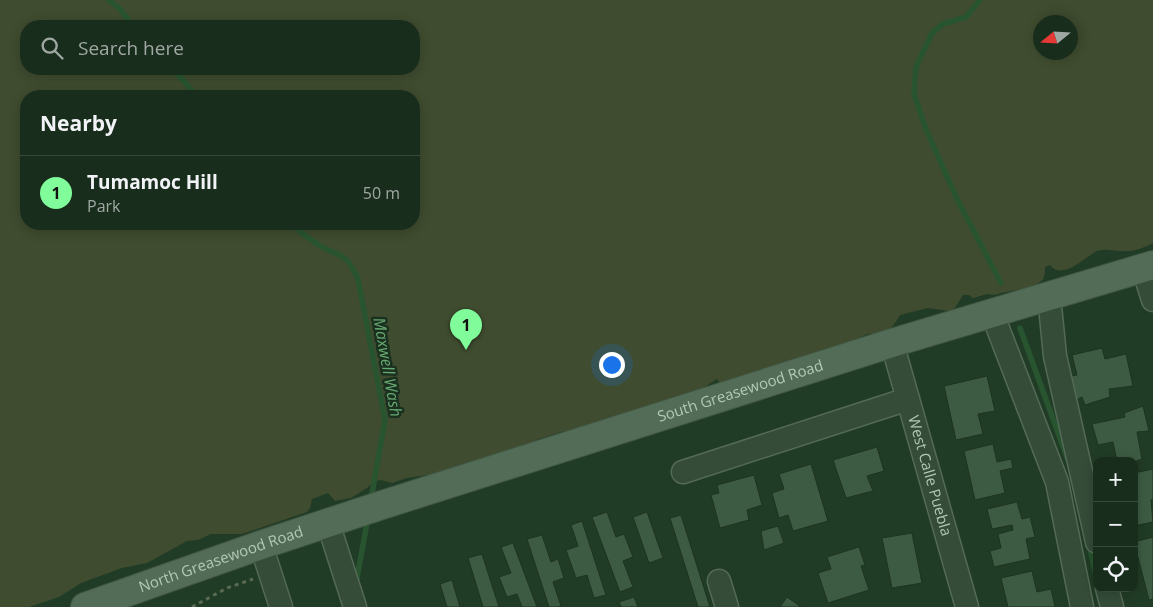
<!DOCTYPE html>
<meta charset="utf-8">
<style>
body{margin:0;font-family:"Open Sans",sans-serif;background:#223525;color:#f1f3f6}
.controls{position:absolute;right:15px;bottom:15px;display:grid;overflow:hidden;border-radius:10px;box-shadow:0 2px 12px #0003}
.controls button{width:45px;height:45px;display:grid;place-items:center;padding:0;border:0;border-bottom:1px solid #37493b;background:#192d1c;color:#f1f3f6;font:25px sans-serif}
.compass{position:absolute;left:1033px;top:15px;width:45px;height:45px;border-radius:50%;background:#192d1c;box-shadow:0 2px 12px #0003;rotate:252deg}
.you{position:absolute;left:611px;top:364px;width:18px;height:18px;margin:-12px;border:4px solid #fff;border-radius:50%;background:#1a73e8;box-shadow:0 0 0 8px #1a73e833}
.badge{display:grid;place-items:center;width:32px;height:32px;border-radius:50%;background:#81fc9a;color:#111;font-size:16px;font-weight:700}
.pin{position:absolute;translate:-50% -41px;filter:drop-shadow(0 1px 2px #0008)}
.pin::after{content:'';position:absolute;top:26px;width:18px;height:15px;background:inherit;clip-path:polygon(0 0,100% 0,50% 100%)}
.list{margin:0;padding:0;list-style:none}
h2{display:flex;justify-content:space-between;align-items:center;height:65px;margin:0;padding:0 20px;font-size:21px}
h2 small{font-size:16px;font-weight:400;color:#9fa8a3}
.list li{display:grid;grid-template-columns:32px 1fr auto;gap:15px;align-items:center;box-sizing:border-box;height:75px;padding:0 20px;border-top:1px solid #37493b}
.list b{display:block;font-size:19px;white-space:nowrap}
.list p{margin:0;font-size:16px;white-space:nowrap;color:#9fa8a3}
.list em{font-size:16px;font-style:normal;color:#9fa8a3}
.icon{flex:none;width:28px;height:28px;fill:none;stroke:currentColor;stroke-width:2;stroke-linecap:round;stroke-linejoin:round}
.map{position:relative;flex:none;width:1153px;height:607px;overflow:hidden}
.search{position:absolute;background:#192d1c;box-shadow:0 2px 12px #0003;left:20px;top:20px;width:400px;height:55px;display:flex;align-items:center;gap:12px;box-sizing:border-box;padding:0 18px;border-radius:20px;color:#9fa8a3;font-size:19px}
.panel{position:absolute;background:#192d1c;box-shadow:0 2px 12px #0003;left:20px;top:90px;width:400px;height:140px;border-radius:20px}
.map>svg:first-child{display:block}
.green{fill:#3f4c2f;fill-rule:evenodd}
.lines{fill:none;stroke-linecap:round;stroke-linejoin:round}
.stream{stroke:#285530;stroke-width:5.5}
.building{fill:#3d5b43;stroke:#1d3320}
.minor-casing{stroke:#546a57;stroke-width:25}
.major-casing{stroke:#425845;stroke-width:30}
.path{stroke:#586a52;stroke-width:3;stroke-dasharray:4 4;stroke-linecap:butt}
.minor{stroke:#354c39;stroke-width:22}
.major{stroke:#536c57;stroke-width:28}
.labels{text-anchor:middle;stroke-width:5;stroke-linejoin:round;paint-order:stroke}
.street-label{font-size:15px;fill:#b1c8b5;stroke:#1b311f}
.water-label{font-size:16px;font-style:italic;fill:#68a972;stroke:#1b311f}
</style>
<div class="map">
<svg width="1153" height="607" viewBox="0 0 1153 607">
<rect width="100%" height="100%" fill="#213c26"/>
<path class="green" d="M0 0H1153V243C1143 248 1134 252 1123 251 1115 251 1105 248 1097 251 1083 258 1063 281 1050 265L1045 267C1045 271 1045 275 1043 279 1035 290 1007 290 995 295L987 294 973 298 969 295H963L955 308 949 311 928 308 900 315C896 323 889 332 880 334 876 335 872 333 868 334 853 339 847 348 830 347L722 386 717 379 703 388 683 396 630 414 618 415 603 422 580 430 561 432 536 440 533 446 434 474 407 478 392 483 381 480 376 481 371 484 367 488 351 498 335 501 328 493 312 499 310 508 307 512 242 534H211L198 540 187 541 147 563 122 568 81 583 59 597 29 607H0ZM1040 22H1070V52H1040ZM26 26H414V69H26ZM26 96H414V224H26Z"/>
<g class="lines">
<g class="stream">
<path d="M109 0 120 9 133 26"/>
<path d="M980 0 966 17 943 24 932 33 916 67 914 94 926 129 957 199 1001 283"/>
<path d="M172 69 184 81 196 96"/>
<path d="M291 224C299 231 308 238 317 244 340 258 345 250 358 279L385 420 371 499"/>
<path d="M1020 328 1068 460"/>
<path d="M1089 544 1097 581"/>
<path d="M356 583 368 518"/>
</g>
</g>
<g class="building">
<path d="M1102 348 1105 359 1126 354 1133 386 1109 389 1110 397 1085 405 1082 397 1074 401 1067 377 1077 375 1072 355Z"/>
<path d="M987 376 995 411 978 414 983 434 956 440 944 386Z"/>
<path d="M1143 406 1149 431 1137 432 1142 459 1134 462 1117 461 1113 442 1098 445 1092 424 1125 417 1124 413Z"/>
<path d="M993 444 997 462 1011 459 1013 468 1000 471 1005 493 975 500 964 451Z"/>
<path d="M877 447 884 471 867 476 873 491 846 498 833 460Z"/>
<path d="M811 464 828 521 793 531 788 515 779 518 772 493 784 489 779 474Z"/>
<path d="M1153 469V499L1151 500 1153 522 1134 526V473Z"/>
<path d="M754 475 762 505 747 510 749 520 720 528 711 495 719 493 717 485Z"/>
<path d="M1017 502 1022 519 1030 517 1035 537 1026 539 1030 559 994 567 990 551 1001 548 998 534 1013 530 1012 525 992 529 987 509Z"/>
<path d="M607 512 616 537 624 534 633 557 623 561 633 587 620 592 592 517Z"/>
<path d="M647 512 663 558 649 563 633 517Z"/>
<path d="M681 515 710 607H698L670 518Z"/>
<path d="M582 521 606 595 594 598 587 575 576 578 566 550 578 546 571 525Z"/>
<path d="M778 526 784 543 764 550 761 531Z"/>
<path d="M912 533 922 583 892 588 882 538Z"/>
<path d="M542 535 551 562 558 559 564 578 553 582 561 606 558 607H549L527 539Z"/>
<path d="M1153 537V599L1149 600 1134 542Z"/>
<path d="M513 543 537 607H522L517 594 507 597 499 577 511 573 501 547Z"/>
<path d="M859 547 865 565 861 566 869 590 828 603 818 573 831 569 827 557Z"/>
<path d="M482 554 499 607H483L468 558Z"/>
<path d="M1032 571 1037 592 1051 589 1055 607H1008L1001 578Z"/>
<path d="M452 580 460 607H447L440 584Z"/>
<path d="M634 597 638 607H621L619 602Z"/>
<path d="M787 597 801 607H780Z"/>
</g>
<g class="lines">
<defs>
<g id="minor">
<path d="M1143 268 1153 300"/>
<path d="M1049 296 1055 356 1097 542"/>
<path d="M992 313 1057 482 1082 607"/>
<path id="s1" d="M892 343 967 607"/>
<path d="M683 472 908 399"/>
<path d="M328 523 355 607"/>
<path d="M261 545 281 607"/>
<path d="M719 581 727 607"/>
<path d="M1107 588 1112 607"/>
</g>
<g id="major">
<path id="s2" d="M85 607 261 545 382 505 892 343 1153 265"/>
</g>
</defs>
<use href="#minor" class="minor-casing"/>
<use href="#major" class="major-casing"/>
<path class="path" d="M192 607 227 588 253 579"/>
<use href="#minor" class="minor"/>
<use href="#major" class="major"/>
</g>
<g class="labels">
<g class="street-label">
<text dy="5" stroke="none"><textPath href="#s2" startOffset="690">South Greasewood Road</textPath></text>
<text dy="5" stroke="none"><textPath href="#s1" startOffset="138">West Calle Puebla</textPath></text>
<text dy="5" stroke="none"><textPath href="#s2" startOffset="144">North Greasewood Road</textPath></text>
</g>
<g class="water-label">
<text transform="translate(388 367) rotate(80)" y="6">Maxwell Wash</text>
</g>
</g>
</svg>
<div class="controls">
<button>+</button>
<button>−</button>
<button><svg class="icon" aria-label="locate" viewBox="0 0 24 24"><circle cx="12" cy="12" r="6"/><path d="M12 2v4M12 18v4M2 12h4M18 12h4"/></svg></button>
</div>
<svg class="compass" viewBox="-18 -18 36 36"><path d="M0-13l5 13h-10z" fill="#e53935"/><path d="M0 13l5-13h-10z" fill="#9fa8a3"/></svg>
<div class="you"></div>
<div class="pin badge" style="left:466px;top:350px">1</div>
<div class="search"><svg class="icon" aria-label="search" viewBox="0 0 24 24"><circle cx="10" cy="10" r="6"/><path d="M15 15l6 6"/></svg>Search here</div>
<section class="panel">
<h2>Nearby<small></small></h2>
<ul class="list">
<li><span class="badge">1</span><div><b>Tumamoc Hill</b><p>Park</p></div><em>50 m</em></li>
</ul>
</section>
</div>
